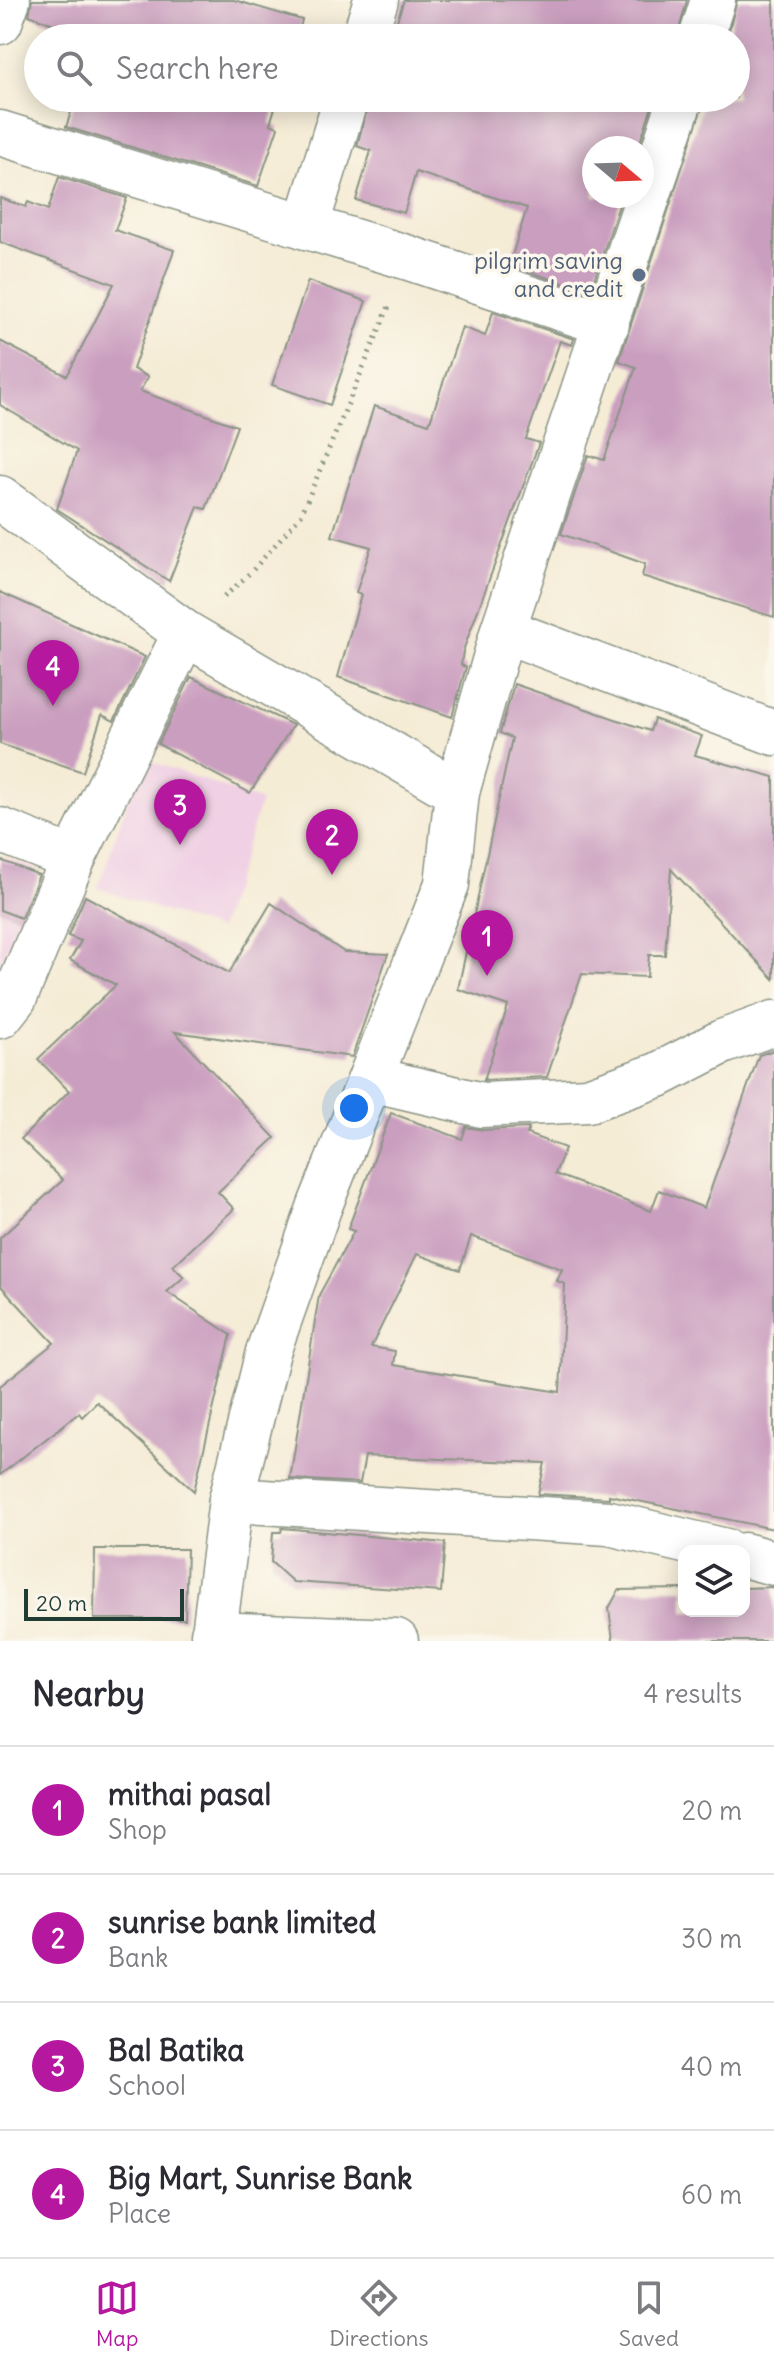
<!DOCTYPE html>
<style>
body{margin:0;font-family:Delius,sans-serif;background:#f7f7f7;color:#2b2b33}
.controls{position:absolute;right:24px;bottom:24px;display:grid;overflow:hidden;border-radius:16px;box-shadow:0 4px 20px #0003}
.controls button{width:72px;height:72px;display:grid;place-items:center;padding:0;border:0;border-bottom:2px solid #e1e1e2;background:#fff;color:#2b2b33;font:40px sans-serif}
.compass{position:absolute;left:582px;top:136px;width:72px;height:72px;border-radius:50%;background:#fff;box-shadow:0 4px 20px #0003;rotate:109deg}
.scale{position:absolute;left:24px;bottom:20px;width:160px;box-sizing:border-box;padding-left:8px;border:4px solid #1f3d34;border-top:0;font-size:22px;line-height:28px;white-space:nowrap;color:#1f3d34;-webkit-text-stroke:6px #fbf7ec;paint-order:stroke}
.you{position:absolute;left:354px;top:1108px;width:28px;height:28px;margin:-20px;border:6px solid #fff;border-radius:50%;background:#1a73e8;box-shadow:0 0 0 12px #1a73e833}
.badge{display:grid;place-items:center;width:52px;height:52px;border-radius:50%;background:#b5179e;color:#fff;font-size:26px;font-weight:700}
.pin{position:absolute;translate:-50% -66px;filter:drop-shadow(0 2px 4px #0008)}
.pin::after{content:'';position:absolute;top:42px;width:28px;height:24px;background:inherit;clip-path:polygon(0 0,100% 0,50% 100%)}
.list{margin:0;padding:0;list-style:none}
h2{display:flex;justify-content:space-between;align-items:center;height:104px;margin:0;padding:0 32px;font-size:34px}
h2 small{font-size:26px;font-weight:400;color:#7c7c81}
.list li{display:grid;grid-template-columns:52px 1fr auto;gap:24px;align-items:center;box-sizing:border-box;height:128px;padding:0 32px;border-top:2px solid #e1e1e2}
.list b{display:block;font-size:30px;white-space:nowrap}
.list p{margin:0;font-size:26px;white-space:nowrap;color:#7c7c81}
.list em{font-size:26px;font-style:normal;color:#7c7c81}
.icon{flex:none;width:44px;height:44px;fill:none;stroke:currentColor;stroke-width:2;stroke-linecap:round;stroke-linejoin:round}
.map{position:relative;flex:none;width:774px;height:1641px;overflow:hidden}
.search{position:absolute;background:#fff;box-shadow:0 4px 20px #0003;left:24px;right:24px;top:24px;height:88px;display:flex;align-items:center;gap:20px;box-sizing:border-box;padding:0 28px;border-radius:44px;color:#7c7c81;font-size:30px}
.sheet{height:616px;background:#fff}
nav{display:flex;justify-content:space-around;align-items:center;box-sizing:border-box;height:112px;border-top:2px solid #e1e1e2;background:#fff;font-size:22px;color:#7c7c81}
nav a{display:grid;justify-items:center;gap:4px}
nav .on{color:#b5179e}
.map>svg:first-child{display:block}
.built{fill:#f0d0e4}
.building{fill:#ca9ebf;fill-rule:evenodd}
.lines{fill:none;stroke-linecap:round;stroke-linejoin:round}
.street-casing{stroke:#8a9485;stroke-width:47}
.secondary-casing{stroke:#8a9485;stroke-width:47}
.path{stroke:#8a9485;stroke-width:5;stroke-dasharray:2 6;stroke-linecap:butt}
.street{stroke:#fff;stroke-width:44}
.secondary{stroke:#fff;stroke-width:44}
.service-dot{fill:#5c6f8a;stroke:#fbf7ec;stroke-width:3}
.labels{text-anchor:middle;stroke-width:7;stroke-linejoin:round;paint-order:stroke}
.service-label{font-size:24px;fill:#4e5e75;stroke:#fbf7ec;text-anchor:end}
</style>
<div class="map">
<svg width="774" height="1641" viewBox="0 0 774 1641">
<rect width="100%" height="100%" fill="#fbf7ec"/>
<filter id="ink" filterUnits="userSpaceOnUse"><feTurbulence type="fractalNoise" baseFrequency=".0125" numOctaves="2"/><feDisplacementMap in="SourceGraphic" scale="16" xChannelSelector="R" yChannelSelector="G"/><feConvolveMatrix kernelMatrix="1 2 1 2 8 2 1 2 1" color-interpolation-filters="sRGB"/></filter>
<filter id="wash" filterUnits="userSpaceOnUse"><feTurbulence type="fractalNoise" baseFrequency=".006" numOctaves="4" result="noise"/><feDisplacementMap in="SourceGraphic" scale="32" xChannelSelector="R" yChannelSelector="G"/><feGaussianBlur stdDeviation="1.8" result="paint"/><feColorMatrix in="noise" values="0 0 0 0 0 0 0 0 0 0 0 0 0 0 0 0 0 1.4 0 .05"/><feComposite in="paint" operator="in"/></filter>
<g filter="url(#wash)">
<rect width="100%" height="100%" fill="#f5ecd6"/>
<g class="built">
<path d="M142 758 261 801 219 930 98 888Z"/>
<path d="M0 856 36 869 0 966Z"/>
</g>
<g id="blocks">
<g class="building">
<path d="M32 0H234L302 20 297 38H91L29 15Z"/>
<path d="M404 0H687L677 38H391Z"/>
<path d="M737 0H774V617L642 576 645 564 561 534 588 455 604 460 636 367 619 361 705 98H736V38H727Z"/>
<path d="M76 98H278L270 124 278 127 258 186 66 127Z"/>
<path d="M370 98H655L638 148H594V196H622L590 292 509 265 527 208 416 172 404 213 356 200 371 151 357 146Z"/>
<path d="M59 177 127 198 115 230 174 250 133 369 148 377 140 391 237 426 206 509 198 507 169 581 57 509 77 451 0 405V341L67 376 114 284 0 242V198L26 207 28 202 48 210Z"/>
<path d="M308 281 366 301 330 405 272 385Z"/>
<path d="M493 312 574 339 572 345 560 341 526 439 539 443 463 651 461 665 466 667 452 717 338 677 361 595 356 593 371 547 332 536 374 406 429 424 462 327 485 336Z"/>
<path d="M0 592 145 657 114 721 102 715 83 772 0 744Z"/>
<path d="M191 677 293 725 250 793 158 744Z"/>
<path d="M514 684 650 731 654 719 702 736 695 755 774 777V979L671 869 665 955H649L647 977 582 974 547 1077 484 1080 508 1006 458 989 512 738 500 733Z"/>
<path d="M0 860 39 875 21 918 0 910Z"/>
<path d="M85 896 229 973 271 903 344 952 388 954 352 1057 175 1032 275 1138 218 1192 234 1209 173 1266 184 1277 167 1292 231 1335 194 1491 97 1402 82 1417 79 1413 0 1475V1386L54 1343 0 1285V1238L63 1180 21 1139 69 1091 38 1059 116 985 70 960 81 941 68 936Z"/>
<path d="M774 1050V1529L609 1495V1498L538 1494 545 1463 365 1456 360 1483 290 1479 319 1295 354 1231 348 1229 391 1113 462 1139 466 1127 483 1130 529 1128 527 1134 565 1148 555 1174 651 1211 659 1190 704 1208 759 1055ZM471 1236 562 1269 557 1281 565 1284 560 1392 393 1365 395 1351 371 1347 417 1254 460 1270Z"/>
<path d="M282 1528 445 1543 441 1592 293 1582 271 1562 273 1532H281Z"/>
<path d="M95 1549H187L185 1619H94Z"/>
<path d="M774 1587V1641H613L609 1608 619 1590 684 1589V1611H744V1588Z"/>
</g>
</g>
</g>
<g filter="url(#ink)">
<use href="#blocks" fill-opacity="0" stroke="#8a9485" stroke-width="2"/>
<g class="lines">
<defs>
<g id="street">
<path d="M0 22 8 0"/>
<path d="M364 38 376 0"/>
<path d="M701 38 713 0"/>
<path d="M0 133 409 258 607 324"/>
<path d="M306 227 346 98"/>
<path d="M503 630 774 733"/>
<path d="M457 792 503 630 681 98"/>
<path d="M0 830 73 859"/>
<path d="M371 1079 482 1105 588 1100 658 1075 722 1042 774 1023"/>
<path d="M231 1500 609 1523 726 1551"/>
<path d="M744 1555 774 1563"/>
<path d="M213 1634 396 1641"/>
</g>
<g id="secondary">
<path d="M0 498 185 633 457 792 447 884 319 1208 268 1352 231 1500 213 1641"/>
<path d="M0 1016 15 997 73 859 185 633"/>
</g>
</defs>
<use href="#street" class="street-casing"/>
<use href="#secondary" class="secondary-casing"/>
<path class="path" d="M224 597 253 570 301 515 390 304"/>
<use href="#street" class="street"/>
<use href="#secondary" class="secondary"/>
</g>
</g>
<circle class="service-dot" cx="639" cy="275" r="8"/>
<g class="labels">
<g class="service-label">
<text x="623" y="269">pilgrim saving<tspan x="623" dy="28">and credit</tspan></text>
</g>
</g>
</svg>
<div class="controls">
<button><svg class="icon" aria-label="layers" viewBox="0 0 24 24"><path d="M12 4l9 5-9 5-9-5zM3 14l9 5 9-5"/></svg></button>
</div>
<svg class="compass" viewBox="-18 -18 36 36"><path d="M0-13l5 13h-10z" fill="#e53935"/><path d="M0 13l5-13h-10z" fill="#7c7c81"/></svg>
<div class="scale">20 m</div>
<div class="you"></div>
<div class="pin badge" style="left:487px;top:976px">1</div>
<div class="pin badge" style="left:332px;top:875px">2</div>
<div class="pin badge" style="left:180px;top:845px">3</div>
<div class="pin badge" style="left:53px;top:706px">4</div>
<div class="search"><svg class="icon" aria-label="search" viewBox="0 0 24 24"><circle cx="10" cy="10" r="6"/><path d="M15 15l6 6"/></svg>Search here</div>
</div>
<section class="sheet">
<h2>Nearby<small>4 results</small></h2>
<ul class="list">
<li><span class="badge">1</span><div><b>mithai pasal</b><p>Shop</p></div><em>20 m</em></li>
<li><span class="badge">2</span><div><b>sunrise bank limited</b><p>Bank</p></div><em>30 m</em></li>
<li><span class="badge">3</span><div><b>Bal Batika</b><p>School</p></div><em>40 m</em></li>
<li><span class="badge">4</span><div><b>Big Mart, Sunrise Bank</b><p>Place</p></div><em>60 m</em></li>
</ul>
</section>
<nav>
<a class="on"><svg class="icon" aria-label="map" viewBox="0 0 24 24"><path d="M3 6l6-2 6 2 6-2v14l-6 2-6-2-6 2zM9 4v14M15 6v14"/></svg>Map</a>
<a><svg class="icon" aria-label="directions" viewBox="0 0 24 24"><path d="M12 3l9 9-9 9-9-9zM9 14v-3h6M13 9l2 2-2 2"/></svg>Directions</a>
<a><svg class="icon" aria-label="saved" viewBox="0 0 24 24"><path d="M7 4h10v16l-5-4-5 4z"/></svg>Saved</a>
</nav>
